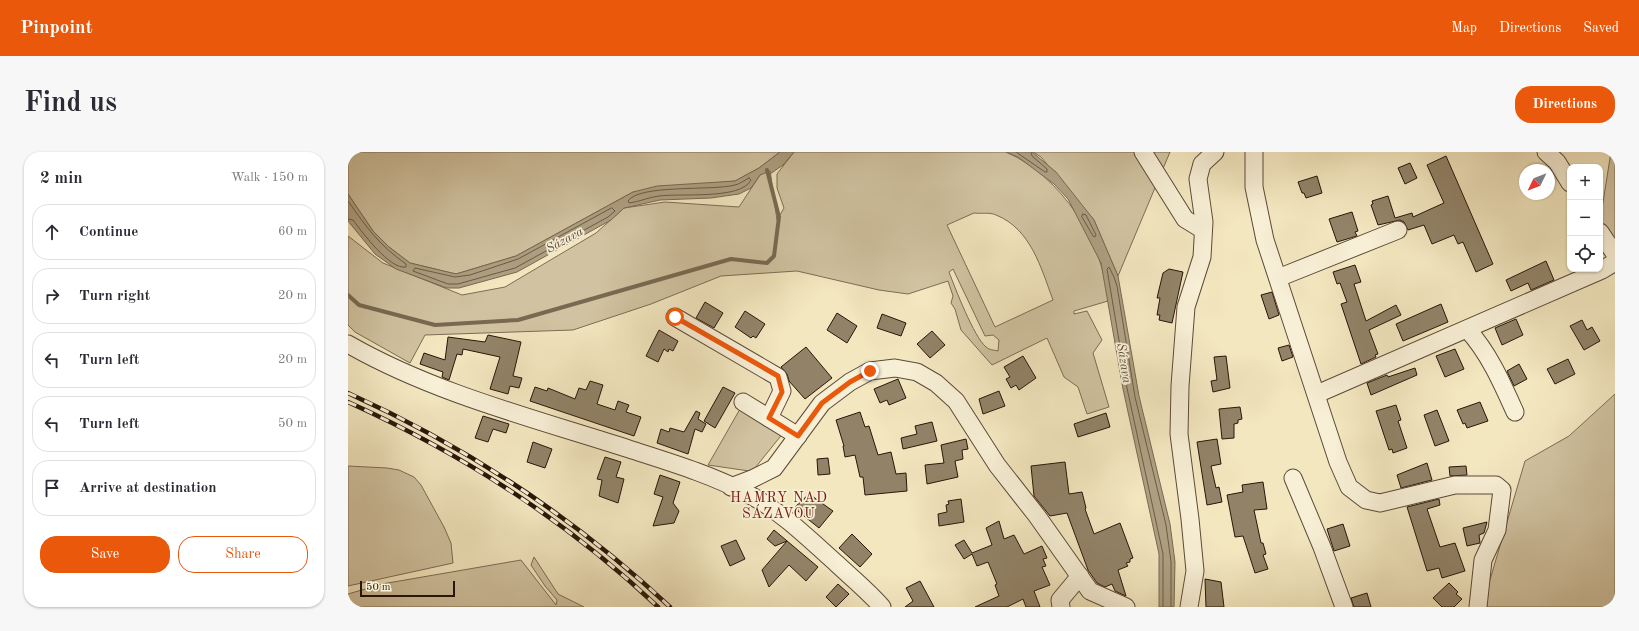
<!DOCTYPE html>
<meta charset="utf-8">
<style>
body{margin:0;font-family:"Old Standard TT",serif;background:#f7f7f7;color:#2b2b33}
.controls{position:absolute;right:12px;top:12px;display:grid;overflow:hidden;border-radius:8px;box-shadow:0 1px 3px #0004}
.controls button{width:36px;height:36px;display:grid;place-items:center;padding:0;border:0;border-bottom:1px solid #e1e1e2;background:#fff;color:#2b2b33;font:20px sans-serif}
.compass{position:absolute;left:1171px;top:12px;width:36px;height:36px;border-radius:50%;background:#fff;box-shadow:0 1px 3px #0004;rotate:227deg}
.scale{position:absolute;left:12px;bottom:10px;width:95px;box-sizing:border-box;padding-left:4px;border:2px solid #291609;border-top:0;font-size:11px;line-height:14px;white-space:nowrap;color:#291609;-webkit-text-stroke:3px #f7efd6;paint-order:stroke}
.stop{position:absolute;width:12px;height:12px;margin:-9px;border:3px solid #ea580c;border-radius:50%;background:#fff}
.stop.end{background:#ea580c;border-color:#fff;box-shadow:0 1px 4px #0008}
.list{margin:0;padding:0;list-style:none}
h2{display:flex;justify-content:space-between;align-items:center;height:52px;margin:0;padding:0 16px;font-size:17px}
h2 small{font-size:13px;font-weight:400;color:#7c7c81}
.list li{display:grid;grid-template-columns:26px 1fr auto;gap:12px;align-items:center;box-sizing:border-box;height:56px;margin:0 8px 8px;padding:0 8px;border:1px solid #e1e1e2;border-radius:16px}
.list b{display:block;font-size:15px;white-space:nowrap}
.list em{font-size:13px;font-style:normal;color:#7c7c81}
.actions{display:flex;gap:8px;padding:12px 16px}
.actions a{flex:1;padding:9px 0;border:1px solid #ea580c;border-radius:16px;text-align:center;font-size:14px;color:#ea580c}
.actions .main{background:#ea580c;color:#fff}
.icon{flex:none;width:22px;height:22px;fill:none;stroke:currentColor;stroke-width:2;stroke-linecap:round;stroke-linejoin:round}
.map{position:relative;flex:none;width:1267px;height:455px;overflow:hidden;border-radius:16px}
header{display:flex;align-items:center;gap:24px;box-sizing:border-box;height:56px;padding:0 20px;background:#ea580c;color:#fff}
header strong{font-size:19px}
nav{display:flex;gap:22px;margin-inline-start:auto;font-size:14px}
.intro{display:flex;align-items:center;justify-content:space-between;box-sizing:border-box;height:96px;padding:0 24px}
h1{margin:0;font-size:28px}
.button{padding:10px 18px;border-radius:16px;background:#ea580c;color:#fff;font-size:14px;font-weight:700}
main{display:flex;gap:24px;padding:0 24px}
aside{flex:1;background:#fff;border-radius:16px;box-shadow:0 1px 3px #0004}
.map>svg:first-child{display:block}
.green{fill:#d1c3a1;stroke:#7d6c55;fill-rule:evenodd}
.water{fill:#aea082;stroke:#796952}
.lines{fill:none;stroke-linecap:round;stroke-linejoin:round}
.shore{stroke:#6c5b46;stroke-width:1}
.stream{stroke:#796952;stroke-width:4}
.building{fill:#928368;stroke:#291609}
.minor-casing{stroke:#5c4a37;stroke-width:19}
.minor{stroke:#f7efd6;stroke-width:17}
.rail-casing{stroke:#291609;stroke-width:4.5}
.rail{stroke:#f7efd6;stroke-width:3;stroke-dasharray:9;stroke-linecap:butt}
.route{stroke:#ea580c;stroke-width:5}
.labels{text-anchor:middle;stroke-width:3.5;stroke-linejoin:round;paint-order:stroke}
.water-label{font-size:13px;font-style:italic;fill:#5e4d39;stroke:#f7efd6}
.quarter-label{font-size:14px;letter-spacing:1px;fill:#7a1f14;stroke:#f7efd6}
</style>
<header>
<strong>Pinpoint</strong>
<nav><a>Map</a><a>Directions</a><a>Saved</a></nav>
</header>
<div class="intro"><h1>Find us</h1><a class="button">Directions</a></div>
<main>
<aside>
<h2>2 min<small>Walk · 150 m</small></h2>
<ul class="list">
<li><svg class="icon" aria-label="ahead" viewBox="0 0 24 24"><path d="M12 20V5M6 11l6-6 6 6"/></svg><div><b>Continue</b></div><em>60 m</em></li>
<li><svg class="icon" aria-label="right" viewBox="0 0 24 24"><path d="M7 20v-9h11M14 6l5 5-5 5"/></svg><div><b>Turn right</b></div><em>20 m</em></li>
<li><svg class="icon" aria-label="left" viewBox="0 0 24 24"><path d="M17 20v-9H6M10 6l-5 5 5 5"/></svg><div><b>Turn left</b></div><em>20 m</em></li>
<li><svg class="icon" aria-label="left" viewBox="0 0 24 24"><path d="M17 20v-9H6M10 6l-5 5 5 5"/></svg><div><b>Turn left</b></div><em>50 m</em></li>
<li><svg class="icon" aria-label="arrive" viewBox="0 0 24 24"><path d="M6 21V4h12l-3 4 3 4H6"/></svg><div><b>Arrive at destination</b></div></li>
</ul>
<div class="actions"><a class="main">Save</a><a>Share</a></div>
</aside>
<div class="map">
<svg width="1267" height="455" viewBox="0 0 1267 455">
<rect width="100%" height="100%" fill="#f3e7c0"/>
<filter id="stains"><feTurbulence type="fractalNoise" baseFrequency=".005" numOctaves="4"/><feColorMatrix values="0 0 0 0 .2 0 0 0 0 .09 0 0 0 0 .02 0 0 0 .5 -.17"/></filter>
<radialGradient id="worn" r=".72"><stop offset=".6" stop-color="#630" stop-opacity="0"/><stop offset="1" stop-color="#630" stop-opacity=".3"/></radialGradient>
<g class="green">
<path d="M0 0H432L411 16 387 29 285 40 168 104 108 122 62 111 41 95 25 79 0 42Z"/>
<path d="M446 0H658C713 24 756 90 760 149L726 159V162L739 159 754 188 745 201 761 255 739 262 730 235 716 225 699 186 644 213 613 178 607 157 603 151 605 144 600 129 560 142 531 138 449 119 373 124 303 152 225 178 77 183 62 211 7 180 0 173V84L35 111 114 143 157 135 248 81 276 56 317 50 391 55 412 23 422 18 429 68 436 56 429 36V22ZM626 61C633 62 642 60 648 63 683 77 693 116 705 148L647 175 599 73ZM605 117 637 184 645 183 651 188 650 199C646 198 641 198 638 195 626 185 607 136 601 120Z"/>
<path d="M685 0H822L770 124 746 68 693 5Z"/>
<path d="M1263 0H1267V93L1252 69Z"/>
<path d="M1267 242V455H1134L1177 309 1221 284Z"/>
<path d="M392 257 436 280 407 316 401 319 360 313Z"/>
<path d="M0 314 39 316 51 318 66 325 73 333 96 375 103 391 105 411 0 434Z"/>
<path d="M186 405 210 442 236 455H0V442L34 432 173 408 208 453 209 448 197 434 183 413Z"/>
</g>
<g class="water">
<path d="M432 0H446L435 13 422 22V19L412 23 403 36 391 42 363 46 312 48 276 56 263 68 169 120 111 136H99L48 117 27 102 0 69V42L25 79 41 95 62 111 108 122 168 104 285 40 309 34 387 29 411 16Z"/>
<path d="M658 0H684L708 20 746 68 770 124 791 244 822 372 827 410 826 455H811V402L775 237 753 111 720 47 706 32 670 5Z"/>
</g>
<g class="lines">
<g class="shore">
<path d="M668 0 697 20H699V17L684 4 683 0"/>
<path d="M401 26 403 28C393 48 332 41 311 44 301 45 291 50 281 51L280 49C291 32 365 39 387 33 392 32 397 28 401 26Z"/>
<path d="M0 49C19 76 31 93 58 112V115C42 118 14 80 5 68L0 67"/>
<path d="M264 56 267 59 260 65 167 116 110 132H100L65 119 67 116 107 125 122 123 170 107Z"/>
<path d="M735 62 738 63 748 83 747 85 745 84 734 65Z"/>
<path d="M815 455V402L779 236 759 117 761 115 766 125 769 134 787 245 818 373 823 410V455"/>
</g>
<path class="stream" d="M0 143 11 153 87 173 170 168 383 107 419 111 426 104 431 65 419 18"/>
</g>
<g class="building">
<path d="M1098 4 1145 112 1128 120 1115 90 1110 92 1106 83 1084 92 1076 73 1060 78 1056 70 1052 68 1030 73 1023 53 1025 52 1024 49 1040 44 1047 66 1064 61 1065 65 1096 51 1079 13Z"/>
<path d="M1062 11 1069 26 1057 32 1050 16Z"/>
<path d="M969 24 974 41 958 46 956 41H954L950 30Z"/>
<path d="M1004 60 1010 79 1007 80 1009 84 989 90 981 67Z"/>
<path d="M1198 109 1206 128 1183 138 1180 131 1163 139 1158 128Z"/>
<path d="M1007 113 1013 130 1006 132 1018 169 1048 153 1053 163 1021 178 1030 202 1027 203 1028 205 1013 212 993 152 999 150 992 131 989 132 985 120Z"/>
<path d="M821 117 835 120 824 171 811 168 812 163H809L812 146H809L815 121Z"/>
<path d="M924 140 931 163 921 167 913 143Z"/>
<path d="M357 150 375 161 366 176 348 166Z"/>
<path d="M1093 152 1100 170 1055 189 1048 172Z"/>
<path d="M397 159 417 172 408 186 405 184 403 186 387 175Z"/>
<path d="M489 161 509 174 499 191 479 178Z"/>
<path d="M534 162 558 171 553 184 529 176Z"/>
<path d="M1168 167 1175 183 1154 193 1147 176Z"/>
<path d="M1234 168 1239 178 1244 175 1252 189 1236 198 1222 174Z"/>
<path d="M311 178 330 189 325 199 321 197 320 200 316 197 310 210 298 204Z"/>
<path d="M584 179 597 193 582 206 569 192Z"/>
<path d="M140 183 173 190 165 224 174 226 171 236 162 234 160 242 142 237 152 205 115 197 114 203 109 202 101 228 94 225 95 220 72 212 76 201 97 208 100 185 137 190Z"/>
<path d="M941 193 945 205 934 209 930 196Z"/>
<path d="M458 195 484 226 457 247 441 229 439 222 433 215Z"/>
<path d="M1107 197 1116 217 1097 225 1088 204Z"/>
<path d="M675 204 688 226 671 238 668 233 663 236 658 227 662 225 656 215Z"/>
<path d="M878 204 882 236 865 240 863 229 869 228 866 205Z"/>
<path d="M1220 207 1227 222 1207 232 1199 217Z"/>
<path d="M1171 212 1179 227 1166 234 1159 219Z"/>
<path d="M1067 216 1069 223 1023 243 1019 231 1039 223 1040 225Z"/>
<path d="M550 227 558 246 541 253 539 248 532 251 526 237Z"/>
<path d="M242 229 255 233 249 252 267 258 270 249 281 253 278 260 293 265 286 284 182 249 187 235 199 239 200 236 227 247 231 236 238 238Z"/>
<path d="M375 235 387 241 367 276 356 269Z"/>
<path d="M651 239 657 254 635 262 631 247Z"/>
<path d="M1132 250 1140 269 1119 276 1117 271 1115 272 1109 258Z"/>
<path d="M1048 253 1053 268 1050 269 1059 296 1045 301 1044 297 1041 298 1028 259Z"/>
<path d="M892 255 894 267 890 268V271L886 272V286L874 287 871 257Z"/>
<path d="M1089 258 1101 289 1087 294 1076 263Z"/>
<path d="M348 259 352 261 350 267 358 272 354 280 347 277 340 302 309 291 313 277 321 280 322 276 336 280Z"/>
<path d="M512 260 517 275 521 274 530 303 543 300 548 322 558 321 559 339 517 343 515 325H512L507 303 497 305 495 294H496L488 268Z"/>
<path d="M758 261 762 275 730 285 726 272Z"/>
<path d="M135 264 161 272 158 281 145 277 140 290 127 286Z"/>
<path d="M584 270 589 289 555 297 553 286 569 282 567 274Z"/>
<path d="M618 287 620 297 614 298 615 307 607 309 610 325 579 332 577 313 596 311 593 293Z"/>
<path d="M869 287 873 312 863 314 868 336 871 335 874 350 859 353 849 290Z"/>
<path d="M185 290 204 297 197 316 179 310Z"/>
<path d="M257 305 273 310 268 325 276 327 270 351 251 344 254 328 249 327Z"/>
<path d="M480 306 482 322 470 323 469 307Z"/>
<path d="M717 310 721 342 734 340 738 356 737 357 746 382 772 371 785 406 782 407V410L778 411 780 414 770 418 778 444 767 439 764 432 757 435 749 431 740 418 719 361 702 364 686 344 683 314Z"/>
<path d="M1079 311 1084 328 1053 336 1049 323Z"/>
<path d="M1118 314 1119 323 1102 324 1101 315Z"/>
<path d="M312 323 332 330 325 351 331 359 326 371 305 374 315 345 306 342Z"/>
<path d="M915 330 919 357 906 358 913 391H915L918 402 915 403 920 417 907 421 895 384 887 385 879 343 895 340 894 333Z"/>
<path d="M461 342 485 359 471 376 446 356Z"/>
<path d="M613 347 616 370 591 374 590 362 599 360 598 353 601 352 600 349Z"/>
<path d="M1091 347 1092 353 1079 357 1092 395 1107 391 1117 419 1094 426 1091 416 1079 419 1059 355Z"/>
<path d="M651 369 656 387 666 383 676 402 694 394 699 406 695 407 698 414 694 415 702 433 686 439 692 455H678L675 447 659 455H627L651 444 647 433 649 432 640 410 629 414 624 402 616 407 607 393 616 388 624 401 644 393 638 376Z"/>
<path d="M1139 370 1136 381 1131 383 1132 391 1119 394 1115 376Z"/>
<path d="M995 372 1002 394 986 399 979 377Z"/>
<path d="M426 378 470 415 458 429 441 413 421 435 414 418 439 389 427 394 419 387Z"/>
<path d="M504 382 524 402 512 415 491 396Z"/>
<path d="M388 388 397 407 382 414 373 394Z"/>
<path d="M857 427 873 430 876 455H858Z"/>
<path d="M572 429 586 455H557L565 449 558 436Z"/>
<path d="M1101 431 1110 440 1108 442 1114 447 1106 455H1094L1085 446Z"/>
<path d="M490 432 501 442 488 455 478 445Z"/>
<path d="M1019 441 1023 455H1006L1003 446Z"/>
</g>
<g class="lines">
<defs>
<g id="minor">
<path d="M795 0 837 67 855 78"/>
<path d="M906 0V35L917 88 990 310 1001 335 1018 348 1032 351 1107 333H1148L1154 338 1149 378 1135 408 1130 455"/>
<path d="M1198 0 1209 10 1222 31"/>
<path d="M1252 80 1267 102"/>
<path d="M930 126 1050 78"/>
<path d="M327 165 430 225 434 239 421 266"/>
<path d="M1119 177C1141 201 1154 231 1167 260"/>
<path d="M0 192C85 241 188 267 281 297 321 310 362 322 400 342 433 359 461 387 488 411 504 426 520 439 534 455"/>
<path d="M969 242 1254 118 1267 110"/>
<path d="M395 250 450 284"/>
<path d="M945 326 974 395 996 455"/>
<path d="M383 335 404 327 426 316 474 251 502 230 522 219 547 216 569 220 588 231 608 249 649 313 689 364 742 439 778 455"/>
<path d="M713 455 712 448 732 424"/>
<path d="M841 455 847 419 842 367 831 282 832 234 838 155 854 105 856 70 850 27 854 12 867 0"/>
</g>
</defs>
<use href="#minor" class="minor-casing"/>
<use href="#minor" class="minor"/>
<defs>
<g id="rail">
<path d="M0 241C117 294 228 367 322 455"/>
<path d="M0 250C113 301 220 370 310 455"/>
</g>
</defs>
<use href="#rail" class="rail-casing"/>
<use href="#rail" class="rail"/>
</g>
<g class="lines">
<path class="route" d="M327 165 430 224 434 240 421 266 450 284 474 251 502 230 522 219"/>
</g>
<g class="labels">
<g class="water-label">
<text transform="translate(216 87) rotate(-29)" y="5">Sázava</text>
<text transform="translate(777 211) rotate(81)" y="5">Sázava</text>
</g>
<g class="quarter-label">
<text x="431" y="350">HAMRY NAD<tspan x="431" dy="16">SÁZAVOU</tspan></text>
</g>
</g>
<rect width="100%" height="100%" filter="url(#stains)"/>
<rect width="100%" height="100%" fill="url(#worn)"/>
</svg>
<div class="controls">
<button>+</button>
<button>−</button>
<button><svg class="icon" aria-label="locate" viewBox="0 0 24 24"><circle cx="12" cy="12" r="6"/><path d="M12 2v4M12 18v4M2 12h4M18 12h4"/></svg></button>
</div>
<svg class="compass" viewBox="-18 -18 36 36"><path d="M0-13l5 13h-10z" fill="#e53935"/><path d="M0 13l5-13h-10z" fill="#7c7c81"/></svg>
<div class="scale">50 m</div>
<div class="stop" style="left:327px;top:165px"></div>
<div class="stop end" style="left:522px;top:219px"></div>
</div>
</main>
